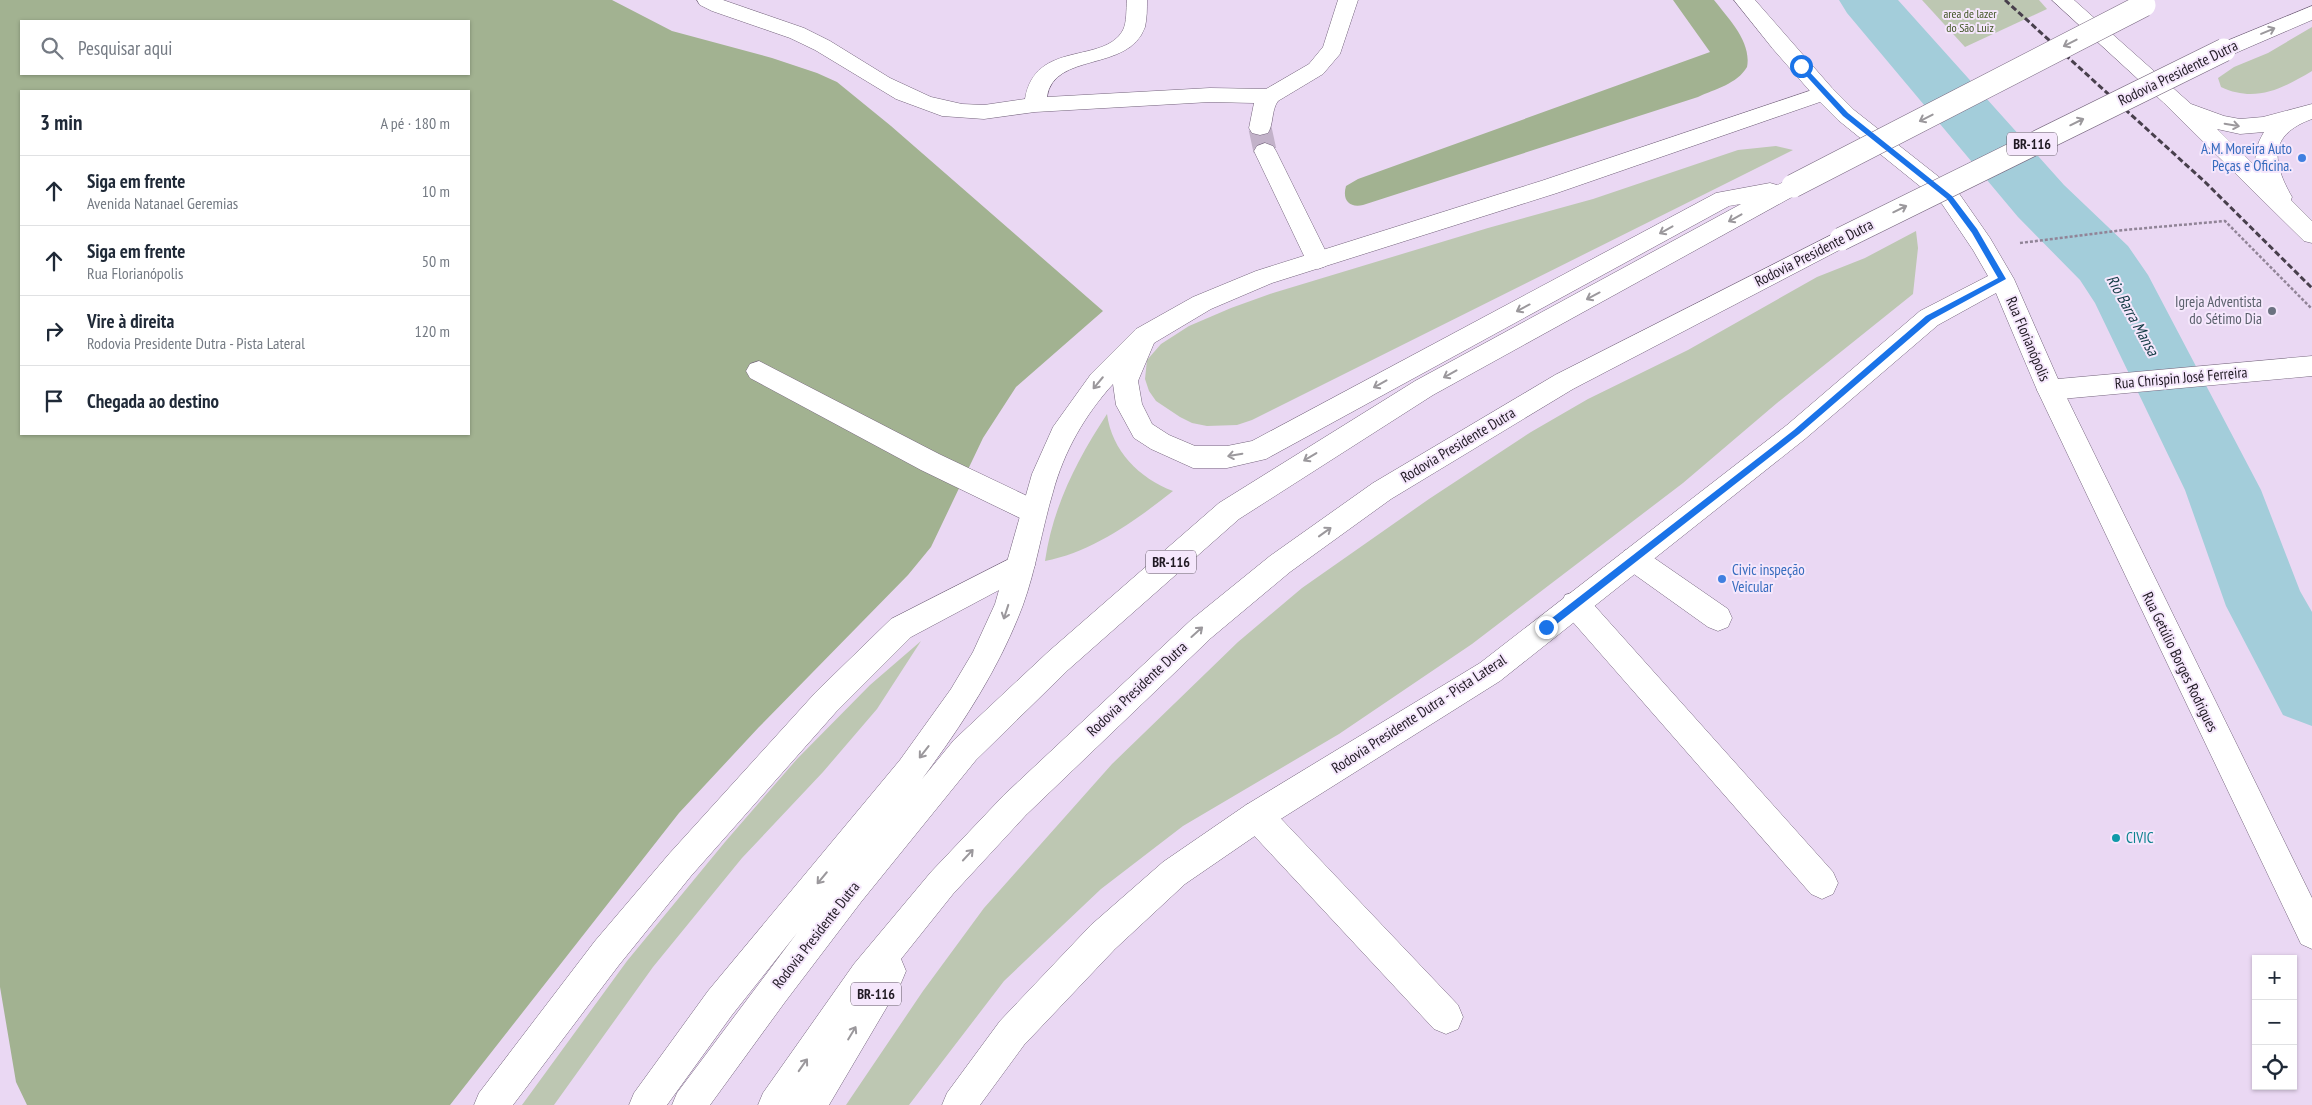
<!DOCTYPE html>
<html lang="pt">
<meta charset="utf-8">
<style>
body{margin:0;font-family:"PT Sans Narrow",sans-serif;background:#f6f6f7;color:#1f2937}
.controls{position:absolute;right:15px;bottom:15px;display:grid;overflow:hidden;border-radius:0px;box-shadow:0 1px 4px #0004}
.controls button{width:45px;height:45px;display:grid;place-items:center;padding:0;border:0;border-bottom:1px solid #e0e1e3;background:#fff;color:#1f2937;font:25px sans-serif}
.stop{position:absolute;width:15px;height:15px;margin:-11px;border:4px solid #1a73e8;border-radius:50%;background:#fff}
.stop.end{background:#1a73e8;border-color:#fff;box-shadow:0 1px 5px #0008}
.list{margin:0;padding:0;list-style:none}
h2{display:flex;justify-content:space-between;align-items:center;height:65px;margin:0;padding:0 20px;font-size:21px}
h2 small{font-size:16px;font-weight:400;color:#747a83}
.list li{display:grid;grid-template-columns:32px 1fr auto;gap:15px;align-items:center;box-sizing:border-box;height:70px;padding:0 20px;border-top:1px solid #e0e1e3}
.list b{display:block;font-size:19px;white-space:nowrap}
.list p{margin:0;font-size:16px;white-space:nowrap;color:#747a83}
.list em{font-size:16px;font-style:normal;color:#747a83}
.icon{flex:none;width:28px;height:28px;fill:none;stroke:currentColor;stroke-width:2;stroke-linecap:round;stroke-linejoin:round}
.map{position:relative;flex:none;width:2312px;height:1105px;overflow:hidden}
.search{position:absolute;background:#fff;box-shadow:0 1px 4px #0004;left:20px;top:20px;width:450px;height:55px;display:flex;align-items:center;gap:12px;box-sizing:border-box;padding:0 18px;border-radius:0px;color:#747a83;font-size:19px}
.panel{position:absolute;background:#fff;box-shadow:0 1px 4px #0004;left:20px;top:90px;width:450px;height:345px;border-radius:0px}
.map>svg:first-child{display:block}
.green{fill:#bdc7b2}
.forest{fill:#a2b291;fill-rule:evenodd}
.lines{fill:none;stroke-linecap:round;stroke-linejoin:round}
.river{fill:#a3cdda;fill-rule:evenodd}
.minor-tunnel{stroke:#c2b2c9;stroke-width:23;stroke-dasharray:23 12;stroke-linecap:butt}
.minor-casing{stroke:#74647c;stroke-width:1}
.major-casing{stroke:#74647c;stroke-width:1}
.highway-casing{stroke:#74647c;stroke-width:1}
.path{stroke:#918497;stroke-width:2.5;stroke-dasharray:3 2;stroke-linecap:butt}
.minor{fill:#fff;fill-rule:evenodd}
.major{fill:#fff;fill-rule:evenodd}
.highway{fill:#fff;fill-rule:evenodd}
.rail{stroke:#483f4c;stroke-width:3;stroke-dasharray:6 3;stroke-linecap:butt}
.highway-bridge-casing{stroke:#74647c;stroke-width:24;stroke-linecap:butt}
.highway-bridge{stroke:#fff;stroke-width:23}
.oneway{stroke:#9b989c}
.route{fill:#1a73e8}
.shop-dot{fill:#3f7fe0;stroke:#f5e7fc;stroke-width:2}
.worship-dot{fill:#6b7280;stroke:#f5e7fc;stroke-width:2}
.culture-dot{fill:#0f9aa8;stroke:#f5e7fc;stroke-width:2}
.labels{text-anchor:middle;stroke-width:4;stroke-linejoin:round;paint-order:stroke}
.far-park-label{font-size:12px;fill:#405524;stroke:#f5e7fc}
.shield{fill:#f5e7fc;stroke:#605864;stroke-width:1}
.shield-label{font-size:14px;font-weight:bold;fill:#201a23}
.street-label{font-size:15px;fill:#201a23;stroke:#f5e7fc}
.shop-label{font-size:15px;fill:#366cbe;stroke:#f5e7fc;text-anchor:end}
.worship-label{font-size:15px;fill:#5b616d;stroke:#f5e7fc;text-anchor:end}
.culture-label{font-size:15px;fill:#0d838f;stroke:#f5e7fc;text-anchor:start}
.water-label{font-size:16px;font-style:italic;fill:#143b45;stroke:#f5e7fc}
</style>
<div class="map">
<svg width="2312" height="1105" viewBox="0 0 2312 1105">
<rect width="100%" height="100%" fill="#ead8f3"/>
<g class="green">
<path d="M1922 0H2039L2047 9 1965 47Z"/>
<path d="M2312 27V71C2282 89 2255 103 2221 87L2218 78 2234 67 2268 53Z"/>
<path d="M1776 146 1793 150 1252 420 1237 425 1207 426 1192 423 1180 417 1156 401 1149 391 1145 379 1147 360 1161 344 1189 326 1231 308 1273 293 1488 228 1593 199 1738 150Z"/>
<path d="M1916 231 1918 248 1913 294 1777 403 1683 483 1472 644 1339 734 1183 826 1101 889 1004 981 909 1105H846L923 991 984 908 1112 764 1238 642 1302 588 1429 499 1531 432 1588 399 1688 350 1817 277 1865 258Z"/>
<path d="M1107 414C1112 451 1139 478 1173 491 1136 520 1093 552 1045 561 1053 506 1077 460 1107 414Z"/>
<path d="M921 641 877 709 823 772 742 858 653 967 554 1105H522L627 961 725 842 797 759 870 685Z"/>
</g>
<g class="forest">
<path d="M0 0H612L672 31 772 58 817 73 837 82 891 126 1103 311 1016 387 983 438 931 547 908 575 759 727 679 813 450 1105H27L16 1082 0 987ZM21 21H469V74H21ZM21 91H469V434H21Z"/>
<path d="M1673 0H1714C1728 18 1752 42 1747 67 1737 84 1715 89 1698 97L1363 205C1349 208 1342 200 1346 186L1358 179 1710 52Z"/>
</g>
<g class="lines">
<path class="river" d="M1839 0H1898L2064 185 2128 246 2148 275 2261 490 2300 591 2312 612V726L2283 715 2226 606 2185 490 2095 303 2080 280 2018 217 1847 13Z"/>
<path class="minor-tunnel" d="M1260 128 1265 151"/>
<defs>
<g id="minor">
<path d="M697 0H723L804 28 830 41 890 78 931 97 962 104 984 105 1025 99C1035 39 1104 65 1123 30 1127 22 1126 10 1127 0H1147C1147 9 1147 18 1145 27 1129 73 1054 51 1047 97L1210 88 1266 89 1309 64 1323 47 1338 0H1358L1340 54 1323 74 1278 101C1271 111 1274 123 1268 133L1260 135 1252 133 1249 128 1254 103 1210 102 1035 112 984 119 942 116 896 99 815 50 790 38 712 11 700 5Z"/>
<path d="M1734 0H1755L1832 88 1835 93 1832 98 1824 100 1816 98 1773 49Z"/>
<path d="M1265 143 1273 146 1276 151 1330 260 1326 266 1318 269 1310 266 1306 260 1254 151 1257 146Z"/>
<path d="M759 361 939 454 1044 504 1047 512 1044 520 1034 523 1024 520 921 470 750 378 746 371 750 364Z"/>
<path d="M2050 380 2059 383 2063 390 2312 898V949L2301 944 2037 390 2041 383Z"/>
<path d="M1634 547 1644 551 1728 609 1732 618 1728 627 1718 631 1708 627 1624 567 1620 559 1624 551Z"/>
<path d="M1575 592 1585 595 1833 872 1838 883 1833 894 1822 899 1811 894 1565 613 1561 604 1565 595Z"/>
<path d="M1257 801 1268 805 1458 1005 1463 1017 1458 1029 1446 1034 1434 1029 1246 827 1242 816 1246 805Z"/>
</g>
<g id="major">
<path d="M2052 0H2074L2191 104 2224 116 2240 119 2263 117 2312 104V119C2268 135 2272 162 2292 197L2291 200 2312 221V243L2304 241 2164 103ZM2217 129 2240 134 2264 132C2257 144 2254 153 2256 167Z"/>
<path d="M1824 86 1832 88 1854 110 1958 192 1990 238 2014 279 2058 379 2312 356V376L2050 400 2041 397 2037 390 1996 293 1938 325 1805 439 1500 681 1268 827 1185 884 1115 949 1024 1045 980 1105H942L947 1093 1000 1021 1091 925 1163 862 1246 805 1480 663 1787 425 1920 311 1988 276 1973 250 1942 204 1838 120 1820 102 1557 193 1272 283 1211 309 1154 343 1145 345 1136 343 1133 336 1136 329 1193 297 1256 271 1541 181Z"/>
<path d="M1021 553 1031 557 1035 565 1031 573 911 637 836 712 691 876 619 965 513 1105H474L479 1093 595 941 669 854 816 692 891 619Z"/>
</g>
<g id="highway">
<path d="M2312 6V20L2231 55 2224 57 2217 55 2214 50 2217 45Z"/>
<path d="M1793 178 1801 180 1804 186 1801 192 1433 395 1239 519 1068 670 976 760 861 902 785 1002 710 1105H672L677 1093 797 933 732 1015 667 1105H629L634 1093 708 991 900 760 951 689 973 652 995 604 1032 474 1053 427 1091 374 1136 329 1145 327 1154 329 1157 336 1138 381 1142 404 1152 424 1169 435 1195 446H1227L1252 441 1716 193 1770 183 1777 185ZM1741 204 1415 381 1219 503 1048 652 954 740 922 779C962 725 999 669 1023 605 1036 569 1042 529 1053 492 1064 451 1085 415 1113 384L1116 405 1134 438 1151 449 1193 468H1227L1266 459 1729 206Z"/>
<path d="M1841 230 1849 233 1853 239 1849 245 1573 389 1391 499 1290 572 1211 638 1026 815 953 894 901 959 906 971 901 983 829 1105H758L763 1093 854 964 931 872 1004 795 1191 620 1270 556 1373 483 1555 375Z"/>
</g>
</defs>
<use href="#minor" class="minor-casing"/>
<use href="#major" class="major-casing"/>
<use href="#highway" class="highway-casing"/>
<path class="path" d="M2020 243 2124 230 2225 221 2312 309"/>
<use href="#minor" class="minor"/>
<use href="#major" class="major"/>
<use href="#highway" class="highway"/>
<path class="rail" d="M2005 0 2205 182 2312 288"/>
<defs>
<g id="highway-bridge">
<path d="M1793 186 2144 5"/>
<path d="M1841 239 2224 50"/>
</g>
</defs>
<use href="#highway-bridge" class="highway-bridge-casing"/>
<use href="#highway-bridge" class="highway-bridge"/>
</g>
<defs><path id="oneway-shaft" d="M-6 0H5M1.5-3L5.5 0L1.5 3" fill="none" stroke-width="1.6" stroke-linecap="round" stroke-linejoin="round" transform="scale(1.25)"/></defs>
<g class="oneway">
<use href="#oneway-shaft" transform="translate(2268 31) rotate(-23)"/>
<use href="#oneway-shaft" transform="translate(2070 43) rotate(153)"/>
<use href="#oneway-shaft" transform="translate(1926 118) rotate(153)"/>
<use href="#oneway-shaft" transform="translate(2077 122) rotate(-26)"/>
<use href="#oneway-shaft" transform="translate(2232 125) rotate(10)"/>
<use href="#oneway-shaft" transform="translate(1900 209) rotate(-26)"/>
<use href="#oneway-shaft" transform="translate(1735 218) rotate(151)"/>
<use href="#oneway-shaft" transform="translate(1666 230) rotate(151)"/>
<use href="#oneway-shaft" transform="translate(1593 296) rotate(152)"/>
<use href="#oneway-shaft" transform="translate(1523 308) rotate(152)"/>
<use href="#oneway-shaft" transform="translate(1450 374) rotate(151)"/>
<use href="#oneway-shaft" transform="translate(1098 383) rotate(130)"/>
<use href="#oneway-shaft" transform="translate(1380 384) rotate(151)"/>
<use href="#oneway-shaft" transform="translate(1235 455) rotate(170)"/>
<use href="#oneway-shaft" transform="translate(1310 457) rotate(149)"/>
<use href="#oneway-shaft" transform="translate(1325 532) rotate(-36)"/>
<use href="#oneway-shaft" transform="translate(1006 612) rotate(108)"/>
<use href="#oneway-shaft" transform="translate(1197 632) rotate(-42)"/>
<use href="#oneway-shaft" transform="translate(924 752) rotate(128)"/>
<use href="#oneway-shaft" transform="translate(968 855) rotate(-47)"/>
<use href="#oneway-shaft" transform="translate(822 878) rotate(130)"/>
<use href="#oneway-shaft" transform="translate(852 1033) rotate(-59)"/>
<use href="#oneway-shaft" transform="translate(803 1065) rotate(-55)"/>
</g>
<path class="route" d="M1799 65H1803L1848 113 1952 196 1977 229 2006 279 1931 320 1799 434 1549 630H1543V625L1794 430 1926 316 1998 278 1972 233 1947 199 1843 116 1799 68Z"/>
<g class="shop-dot">
<circle cx="2302" cy="158" r="5"/>
<circle cx="1722" cy="579" r="5"/>
</g>
<circle class="worship-dot" cx="2272" cy="311" r="5"/>
<circle class="culture-dot" cx="2116" cy="838" r="5"/>
<g class="labels">
<g class="far-park-label">
<text x="1970" y="18">area de lazer<tspan x="1970" dy="14">do São Luiz</tspan></text>
</g>
<g class="shield">
<rect x="2007" y="132.5" width="50" height="23" rx="4"/>
<rect x="1146" y="550.5" width="50" height="23" rx="4"/>
<rect x="851" y="982.5" width="50" height="23" rx="4"/>
</g>
<g class="shield-label">
<text x="2032" y="149">BR-116</text>
<text x="1171" y="567">BR-116</text>
<text x="876" y="999">BR-116</text>
</g>
<g class="street-label">
<text transform="translate(2178 73) rotate(-26)" y="5">Rodovia Presidente Dutra</text>
<text transform="translate(1814 253) rotate(-27)" y="5">Rodovia Presidente Dutra</text>
<text transform="translate(2028 339) rotate(67)" y="5">Rua Florianópolis</text>
<text transform="translate(2181 378) rotate(-5)" y="5">Rua Chrispin José Ferreira</text>
<text transform="translate(1458 445) rotate(-31)" y="5">Rodovia Presidente Dutra</text>
<text transform="translate(2180 662) rotate(64)" y="5">Rua Getúlio Borges Rodrigues</text>
<text transform="translate(1137 689) rotate(-43)" y="5">Rodovia Presidente Dutra</text>
<text transform="translate(1419 714) rotate(-33)" y="5">Rodovia Presidente Dutra - Pista Lateral</text>
<text transform="translate(816 935) rotate(-52)" y="5">Rodovia Presidente Dutra</text>
</g>
<g class="shop-label">
<text x="2292" y="154">A.M. Moreira Auto<tspan x="2292" dy="17">Peças e Oficina.</tspan></text>
<text x="1732" y="575" text-anchor="start">Civic inspeção<tspan x="1732" dy="17">Veicular</tspan></text>
</g>
<g class="worship-label">
<text x="2262" y="307">Igreja Adventista<tspan x="2262" dy="17">do Sétimo Dia</tspan></text>
</g>
<g class="culture-label">
<text x="2126" y="843">CIVIC</text>
</g>
<g class="water-label">
<text transform="translate(2133 315) rotate(61)" y="6">Rio Barra Mansa</text>
</g>
</g>
</svg>
<div class="controls">
<button>+</button>
<button>−</button>
<button><svg class="icon" aria-label="locate" viewBox="0 0 24 24"><circle cx="12" cy="12" r="6"/><path d="M12 2v4M12 18v4M2 12h4M18 12h4"/></svg></button>
</div>
<div class="stop" style="left:1801px;top:66px"></div>
<div class="stop end" style="left:1546px;top:627px"></div>
<div class="search"><svg class="icon" aria-label="search" viewBox="0 0 24 24"><circle cx="10" cy="10" r="6"/><path d="M15 15l6 6"/></svg>Pesquisar aqui</div>
<section class="panel">
<h2>3 min<small>A pé · 180 m</small></h2>
<ul class="list">
<li><svg class="icon" aria-label="ahead" viewBox="0 0 24 24"><path d="M12 20V5M6 11l6-6 6 6"/></svg><div><b>Siga em frente</b><p>Avenida Natanael Geremias</p></div><em>10 m</em></li>
<li><svg class="icon" aria-label="ahead" viewBox="0 0 24 24"><path d="M12 20V5M6 11l6-6 6 6"/></svg><div><b>Siga em frente</b><p>Rua Florianópolis</p></div><em>50 m</em></li>
<li><svg class="icon" aria-label="right" viewBox="0 0 24 24"><path d="M7 20v-9h11M14 6l5 5-5 5"/></svg><div><b>Vire à direita</b><p>Rodovia Presidente Dutra - Pista Lateral</p></div><em>120 m</em></li>
<li><svg class="icon" aria-label="arrive" viewBox="0 0 24 24"><path d="M6 21V4h12l-3 4 3 4H6"/></svg><div><b>Chegada ao destino</b></div></li>
</ul>
</section>
</div>
